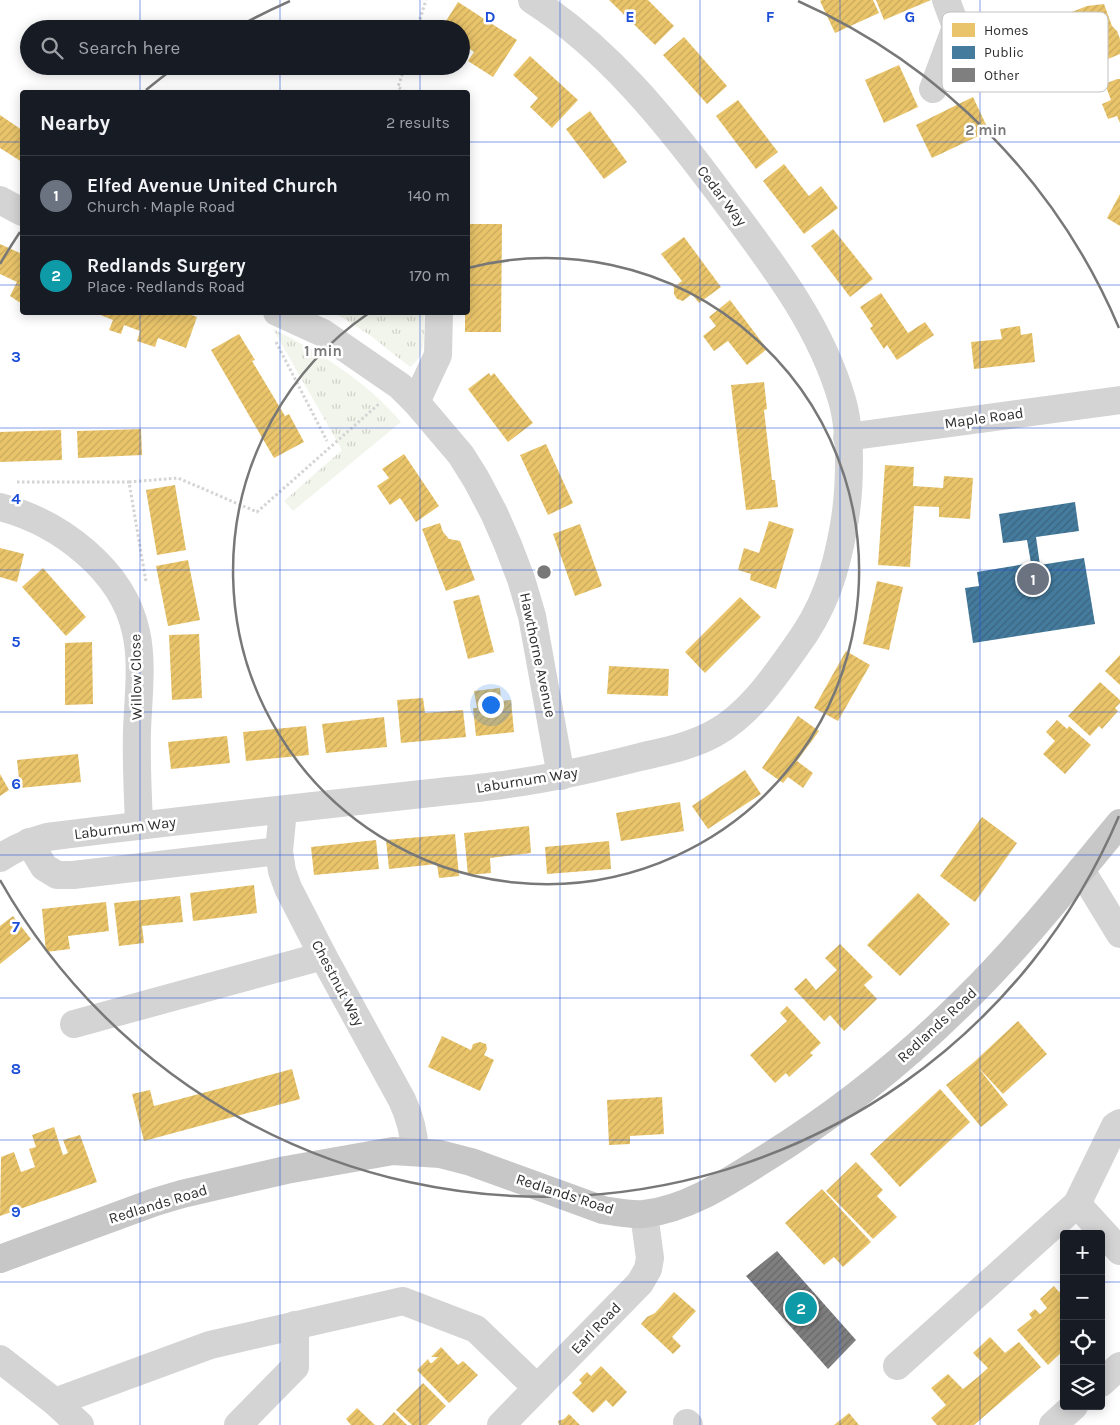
<!DOCTYPE html>
<meta charset="utf-8">
<style>
body{margin:0;font-family:Karla,sans-serif;background:#242831;color:#f1f3f6}
.controls{position:absolute;right:15px;bottom:15px;display:grid;overflow:hidden;border-radius:5px;box-shadow:0 2px 12px #0003}
.controls button{width:45px;height:45px;display:grid;place-items:center;padding:0;border:0;border-bottom:1px solid #363941;background:#171b24;color:#f1f3f6;font:25px sans-serif}
.you{position:absolute;left:490px;top:704px;width:18px;height:18px;margin:-12px;border:4px solid #fff;border-radius:50%;background:#1a73e8;box-shadow:0 0 0 8px #1a73e833}
.badge{display:grid;place-items:center;width:32px;height:32px;border-radius:50%;background:#ea580c;color:#fff;font-size:16px;font-weight:700}
.pin{position:absolute;translate:-50% -50%;border:2px solid #fff;box-shadow:0 1px 5px #0006}
.list{margin:0;padding:0;list-style:none}
h2{display:flex;justify-content:space-between;align-items:center;height:65px;margin:0;padding:0 20px;font-size:21px}
h2 small{font-size:16px;font-weight:400;color:#9ea1a6}
.list li{display:grid;grid-template-columns:32px 1fr auto;gap:15px;align-items:center;box-sizing:border-box;height:80px;padding:0 20px;border-top:1px solid #363941}
.list b{display:block;font-size:19px;white-space:nowrap}
.list p{margin:0;font-size:16px;white-space:nowrap;color:#9ea1a6}
.list em{font-size:16px;font-style:normal;color:#9ea1a6}
.icon{flex:none;width:28px;height:28px;fill:none;stroke:currentColor;stroke-width:2;stroke-linecap:round;stroke-linejoin:round}
.map{position:relative;flex:none;width:1120px;height:1425px;overflow:hidden}
.search{position:absolute;background:#171b24;box-shadow:0 2px 12px #0003;left:20px;top:20px;width:450px;height:55px;display:flex;align-items:center;gap:12px;box-sizing:border-box;padding:0 18px;border-radius:28px;color:#9ea1a6;font-size:19px}
.panel{position:absolute;background:#171b24;box-shadow:0 2px 12px #0003;left:20px;top:90px;width:450px;height:225px;border-radius:5px}
.map>svg:first-child{display:block}
.grass{fill:url(#grass-tufts)}
.homes{fill:url(#homes-hatch)}
.public{fill:url(#public-hatch)}
.building{fill:url(#building-hatch)}
.lines{fill:none;stroke-linecap:round;stroke-linejoin:round}
.path{stroke:#d4d4d4;stroke-width:3;stroke-dasharray:2.5 2.5;stroke-linecap:butt}
.minor{stroke:#d4d4d4;stroke-width:28}
.major{stroke:#c7c7c7;stroke-width:28}
.grid{fill:none;stroke:#1d4ed8;stroke-width:1;stroke-opacity:0.55}
.ring{fill:none;stroke:#787878;stroke-width:2.5}
.labels{text-anchor:middle;stroke-width:5;stroke-linejoin:round;paint-order:stroke}
.street-label{font-size:15px;fill:#2f2f2f;stroke:#fff}
.key{fill:#fff;stroke:#c1c1c1;stroke-width:1}
.key-label{font-size:14px;fill:#2f2f2f}
.grid-label{font-size:16px;text-anchor:middle;font-weight:bold;fill:#1d4ed8;stroke:#fff;stroke-width:5;stroke-linejoin:round;paint-order:stroke}
.centre{fill:#787878;stroke:#fff;stroke-width:2.5}
.ring-label{font-size:15px;text-anchor:middle;font-weight:bold;fill:#787878;stroke:#fff;stroke-width:5;stroke-linejoin:round;paint-order:stroke}
</style>
<div class="map">
<svg width="1120" height="1425" viewBox="0 0 1120 1425">
<defs>
<pattern id="grass-tufts" width="24" height="20" patternUnits="userSpaceOnUse" patternTransform="scale(1.25)"><rect width="24" height="20" fill="#f2f5eb"/><path d="M3 7l-1-3M5 7V3M7 7l1-3M15 17l-1-3M17 17v-4M19 17l1-3" fill="none" stroke="#d0d2ca"/></pattern>
<pattern id="homes-hatch" width="6" height="6" patternUnits="userSpaceOnUse" patternTransform="scale(1.25)"><rect width="6" height="6" fill="#e9c46a"/><path d="M-1 1l2-2M0 6l6-6M5 7l2-2" fill="none" stroke="#c8a95c"/></pattern>
<pattern id="public-hatch" width="6" height="6" patternUnits="userSpaceOnUse" patternTransform="scale(1.25)"><rect width="6" height="6" fill="#457b9d"/><path d="M-1 1l2-2M0 6l6-6M5 7l2-2" fill="none" stroke="#3a6580"/></pattern>
<pattern id="building-hatch" width="6" height="6" patternUnits="userSpaceOnUse" patternTransform="scale(1.25)"><rect width="6" height="6" fill="#7f7f7f"/><path d="M-1 1l2-2M0 6l6-6M5 7l2-2" fill="none" stroke="#686868"/></pattern>
</defs>
<rect width="100%" height="100%" fill="#fff"/>
<g class="grass">
<path d="M335 313H424C423 332 428 355 410 367L371 336Z"/>
<path d="M273 329C320 352 367 382 401 422L293 511 284 501 342 450Z"/>
</g>
<g class="homes">
<path d="M609 0H648L674 26 655 45Z"/>
<path d="M822 0H873L879 13 835 33 820 1Z"/>
<path d="M876 0H931L884 20Z"/>
<path d="M458 2 517 40 493 77 468 61 474 52 461 43V29H441Z"/>
<path d="M1104 4 1112 26 1117 31 1120 39V54L1091 66 1077 31 1066 35 1059 17 1087 6Z"/>
<path d="M684 37 727 86 707 104 663 55Z"/>
<path d="M530 56 578 100 552 128 530 107 538 98 513 75Z"/>
<path d="M899 65 918 107 884 123 865 80Z"/>
<path d="M1117 79H1120V123L1117 116 1108 119 1102 104 1111 100 1105 84Z"/>
<path d="M973 97 989 131 932 158 916 125Z"/>
<path d="M738 100 778 152 756 169 716 116Z"/>
<path d="M590 111 627 162 604 179 566 129Z"/>
<path d="M0 115 22 130V162L0 148Z"/>
<path d="M784 164 809 196 821 186 838 208 804 234 763 181Z"/>
<path d="M1120 194V226L1107 218Z"/>
<path d="M468 224H502L501 332H465V312H468Z"/>
<path d="M833 229 873 279 850 297 811 246Z"/>
<path d="M684 237 721 287 699 303 692 294 683 301 677 299 674 294V287L682 281 661 254Z"/>
<path d="M0 244 22 254V301L19 302 10 296 17 282 0 274Z"/>
<path d="M881 293 908 333 925 322 934 335 897 360 887 345 884 349 870 328 873 326 860 307Z"/>
<path d="M730 300 767 349 747 365 728 341 714 351 703 336 716 326 709 317Z"/>
<path d="M93 312H184L197 317 186 348 158 338 155 347 137 341 140 331 124 325 121 334 109 330 113 320Z"/>
<path d="M1020 326 1021 335 1032 333 1035 362 974 369 971 342 1002 339 1000 329Z"/>
<path d="M239 334 255 360 252 361 285 416 289 414 304 442 274 458 211 350Z"/>
<path d="M489 373 491 376 494 373 533 423 508 442 468 389Z"/>
<path d="M764 382 767 409 764 410 772 480H775L778 507 746 510 731 385Z"/>
<path d="M141 429 142 455 78 458 77 431Z"/>
<path d="M61 430 62 460 0 462V432Z"/>
<path d="M546 444 573 503 548 515 520 455Z"/>
<path d="M404 454 439 506 416 522 400 498 390 505 377 486 389 478 382 469Z"/>
<path d="M885 465 914 467 913 486 943 488 944 476 973 478 970 519 939 517V507L914 506 910 567 878 565Z"/>
<path d="M175 485 186 550 157 555 146 490Z"/>
<path d="M769 521 794 529 776 589 750 580 751 574 738 570 744 548 759 553Z"/>
<path d="M440 523 443 532 449 539 460 541 475 580 446 591 422 529Z"/>
<path d="M580 524 602 586 575 596 553 534Z"/>
<path d="M0 548 24 554 17 582 0 577Z"/>
<path d="M188 560 200 620 168 626 156 566Z"/>
<path d="M43 568 86 617 66 636 22 587Z"/>
<path d="M877 581 903 587 889 650 863 644Z"/>
<path d="M479 595 494 652 468 659 453 601Z"/>
<path d="M740 597 761 617 705 673 685 652Z"/>
<path d="M199 634 202 698 172 700 169 635Z"/>
<path d="M92 642 93 704 65 705V643Z"/>
<path d="M846 651 870 665 838 721 814 708Z"/>
<path d="M1120 655V685L1105 671Z"/>
<path d="M609 666 669 669 668 696 607 694Z"/>
<path d="M1100 682 1120 700V703L1115 708 1118 711 1102 729 1099 726 1090 736 1068 716Z"/>
<path d="M500 688 501 701 511 700 514 732 476 736 473 708H477L474 691Z"/>
<path d="M423 698 425 713 463 710 466 737 401 743 397 700Z"/>
<path d="M798 716 819 731 797 761 813 773 803 788 788 777 783 783 762 768Z"/>
<path d="M384 717 387 747 326 753 322 724Z"/>
<path d="M1057 720 1067 729 1069 726 1091 745 1065 774 1043 754 1055 741 1046 732Z"/>
<path d="M306 726 309 755 246 761 243 732Z"/>
<path d="M227 736 230 763 171 769 168 742Z"/>
<path d="M78 754 81 782 20 788 17 760Z"/>
<path d="M745 770 761 794 708 829 692 806Z"/>
<path d="M0 774 9 790 0 796Z"/>
<path d="M680 802 684 831 621 841 616 813Z"/>
<path d="M982 817 1017 843 975 902 940 876Z"/>
<path d="M529 826 531 853 490 858 491 873 468 875 464 833Z"/>
<path d="M455 834 459 876 439 878 437 864 389 869 386 840Z"/>
<path d="M376 840 379 869 314 875 311 847Z"/>
<path d="M609 841 611 869 547 874 545 847Z"/>
<path d="M254 885 257 913 193 921 190 893Z"/>
<path d="M918 893 950 924 900 976 867 945Z"/>
<path d="M180 896 183 922 142 926 144 943 119 946 114 903Z"/>
<path d="M106 902 109 931 68 936 70 949 46 952 42 909Z"/>
<path d="M13 916 31 939 0 964V926Z"/>
<path d="M840 944 873 977 864 985 877 999 844 1031 830 1015 824 1021 794 989 806 978 816 990 837 970 825 958Z"/>
<path d="M787 1006 821 1043 810 1053 813 1055 789 1077 786 1073 775 1083 750 1055 787 1021 780 1013Z"/>
<path d="M1018 1021 1047 1054 1003 1094 977 1066 1008 1105 981 1127 946 1085 974 1062Z"/>
<path d="M442 1036 471 1050 473 1044 480 1042 486 1044 487 1049 484 1055 494 1060 480 1091 428 1067Z"/>
<path d="M292 1069 300 1099 144 1141 132 1094 150 1090 154 1106Z"/>
<path d="M940 1089 970 1122 900 1187 870 1154Z"/>
<path d="M662 1097 664 1134 630 1136V1144L609 1145 607 1100Z"/>
<path d="M54 1127 63 1155 68 1153 63 1140 80 1135 97 1182 0 1216 1 1157 14 1152 21 1172 35 1167 29 1149 36 1147 32 1135Z"/>
<path d="M856 1162 883 1190 877 1196 897 1217 873 1239 826 1191Z"/>
<path d="M822 1189 871 1242 843 1267 834 1257 824 1265 785 1223Z"/>
<path d="M1054 1286 1059 1292 1062 1290 1064 1292V1350L1048 1365 1017 1330 1032 1318 1029 1314 1035 1309 1040 1314 1047 1308 1040 1299Z"/>
<path d="M674 1292 696 1311 672 1337 681 1346 673 1354 641 1324 647 1317 655 1313Z"/>
<path d="M990 1337 1005 1353 1019 1342 1041 1367 974 1425H937L931 1418 946 1405 931 1388 948 1374 963 1389 978 1377 988 1368 973 1353Z"/>
<path d="M441 1347 458 1365 463 1361 478 1375 449 1403 417 1370 428 1359 430 1363H432L438 1357H431Z"/>
<path d="M601 1366 627 1392 613 1407 606 1400 593 1413 572 1393 582 1383 579 1380 587 1372 591 1376Z"/>
<path d="M423 1383 446 1406 427 1425H412L396 1410Z"/>
<path d="M357 1408 375 1425H351L346 1419Z"/>
<path d="M394 1412 407 1425H382Z"/>
<path d="M849 1413 859 1425H834Z"/>
<path d="M569 1414 580 1425H559L558 1421 564 1419Z"/>
</g>
<path class="public" d="M1075 502 1079 531 1036 537 1040 565 1084 558 1095 624 973 643 965 588 979 586 977 572 1031 563 1027 540 1003 543 999 514Z"/>
<path class="building" d="M777 1251 856 1340 828 1369 746 1276Z"/>
<g class="lines">
<g class="path">
<path d="M417 29 426 0"/>
<path d="M405 92 398 87 405 66"/>
<path d="M276 342 327 441"/>
<path d="M17 482H129L146 582"/>
<path d="M129 482 178 478 257 512 380 403"/>
</g>
<g class="minor">
<path d="M933 89 956 27 946 0"/>
<path d="M0 200 22 212"/>
<path d="M277 312 323 333 400 386 416 402 444 435 461 455 476 479 494 513 508 545 521 579 532 616 561 776"/>
<path d="M416 402 438 355 439 312"/>
<path d="M847 437 1120 400"/>
<path d="M0 507C59 522 123 570 136 632 143 662 138 700 137 731 136 762 138 794 139 826"/>
<path d="M283 810 279 851 282 871 288 888 323 956 402 1100C410 1117 414 1132 415 1151"/>
<path d="M29 842 44 867 57 875H73L279 851"/>
<path d="M0 858C15 848 29 842 47 837 175 821 303 807 431 793 457 790 483 788 509 784 553 778 597 768 640 757 665 751 692 746 715 733 749 714 773 679 795 648 824 609 836 572 844 525 850 490 852 434 842 400 819 320 766 256 718 191 665 120 607 48 532 0"/>
<path d="M1081 870 1120 934"/>
<path d="M74 1024 323 956"/>
<path d="M1077 1204 1120 1251"/>
<path d="M0 1359 55 1402 80 1425"/>
<path d="M897 1366 1077 1204 1115 1126 1120 1123"/>
<path d="M1101 1383 1120 1366"/>
<path d="M55 1402 210 1345 403 1301 476 1329 537 1388"/>
<path d="M687 1423 689 1425"/>
<path d="M238 1425 295 1367V1325"/>
<path d="M501 1425 640 1283 648 1269 650 1258 644 1214"/>
<path d="M1053 1425 1074 1406"/>
</g>
<path class="major" d="M0 1259 155 1202 182 1194 286 1170 393 1151 440 1154 471 1162 603 1210C616 1212 631 1215 644 1214 686 1209 723 1185 758 1163 833 1117 903 1062 965 1000 1021 945 1070 883 1120 823"/>
</g>
<path class="grid" d="M140 0V29M280 0V29M420 0V29M560 0V1425M700 0V1425M840 0V1425M980 0V1425M140 66V92M280 66V92M420 66V92M0 142H22M468 142H1120M0 285H22M468 285H1120M140 312V1425M280 312V1425M420 312V1425M0 428H1120M0 570H1120M0 712H1120M0 855H1120M0 998H1120M0 1140H1120M0 1282H1064M1101 1282H1120"/>
<g class="ring">
<path d="M468 268A313 313 0 1 1 369 313"/>
<path d="M1119 816A625 625 0 0 1 0 880M0 264A625 625 0 0 1 20 232M146 90A625 625 0 0 1 177 66M236 28A625 625 0 0 1 290 1M798 1A625 625 0 0 1 1119 328"/>
</g>
<g class="labels">
<g class="street-label">
<text transform="translate(722 196) rotate(53)" y="5">Cedar Way</text>
<text transform="translate(984 418) rotate(-8)" y="5">Maple Road</text>
<text transform="translate(538 655) rotate(78)" y="5">Hawthorne Avenue</text>
<text transform="translate(136 677) rotate(-91)" y="5">Willow Close</text>
<text transform="translate(527 780) rotate(-9)" y="5">Laburnum Way</text>
<text transform="translate(125 828) rotate(-7)" y="5">Laburnum Way</text>
<text transform="translate(338 983) rotate(62)" y="5">Chestnut Way</text>
<text transform="translate(937 1025) rotate(-43)" y="5">Redlands Road</text>
<text transform="translate(565 1194) rotate(18)" y="5">Redlands Road</text>
<text transform="translate(158 1204) rotate(-17)" y="5">Redlands Road</text>
<text transform="translate(596 1328) rotate(-46)" y="5">Earl Road</text>
</g>
</g>
<rect x="942" y="12" width="166" height="80" rx="8" class="key"/>
<rect x="952" y="23" width="23" height="14" fill="#e9c46a"/>
<rect x="952" y="46" width="23" height="13" fill="#457b9d"/>
<rect x="952" y="68" width="23" height="14" fill="#7f7f7f"/>
<g class="key-label">
<text x="984" y="35">Homes</text>
<text x="984" y="57">Public</text>
<text x="984" y="80">Other</text>
</g>
<g class="grid-label">
<text x="490" y="22">D</text>
<text x="630" y="22">E</text>
<text x="770" y="22">F</text>
<text x="910" y="22">G</text>
<text x="16" y="362">3</text>
<text x="16" y="504">4</text>
<text x="16" y="647">5</text>
<text x="16" y="789">6</text>
<text x="16" y="932">7</text>
<text x="16" y="1074">8</text>
<text x="16" y="1217">9</text>
</g>
<circle cx="544" cy="572" r="8" class="centre"/>
<g class="ring-label">
<text x="986" y="135">2 min</text>
<text x="323" y="356">1 min</text>
</g>
</svg>
<div class="controls">
<button>+</button>
<button>−</button>
<button><svg class="icon" aria-label="locate" viewBox="0 0 24 24"><circle cx="12" cy="12" r="6"/><path d="M12 2v4M12 18v4M2 12h4M18 12h4"/></svg></button>
<button><svg class="icon" aria-label="layers" viewBox="0 0 24 24"><path d="M12 4l9 5-9 5-9-5zM3 14l9 5 9-5"/></svg></button>
</div>
<div class="you"></div>
<div class="pin badge" style="left:1033px;top:579px;background:#6b7280">1</div>
<div class="pin badge" style="left:801px;top:1308px;background:#0f9aa8">2</div>
<div class="search"><svg class="icon" aria-label="search" viewBox="0 0 24 24"><circle cx="10" cy="10" r="6"/><path d="M15 15l6 6"/></svg>Search here</div>
<section class="panel">
<h2>Nearby<small>2 results</small></h2>
<ul class="list">
<li><span class="badge" style="background:#6b7280">1</span><div><b>Elfed Avenue United Church</b><p>Church · Maple Road</p></div><em>140 m</em></li>
<li><span class="badge" style="background:#0f9aa8">2</span><div><b>Redlands Surgery</b><p>Place · Redlands Road</p></div><em>170 m</em></li>
</ul>
</section>
</div>
